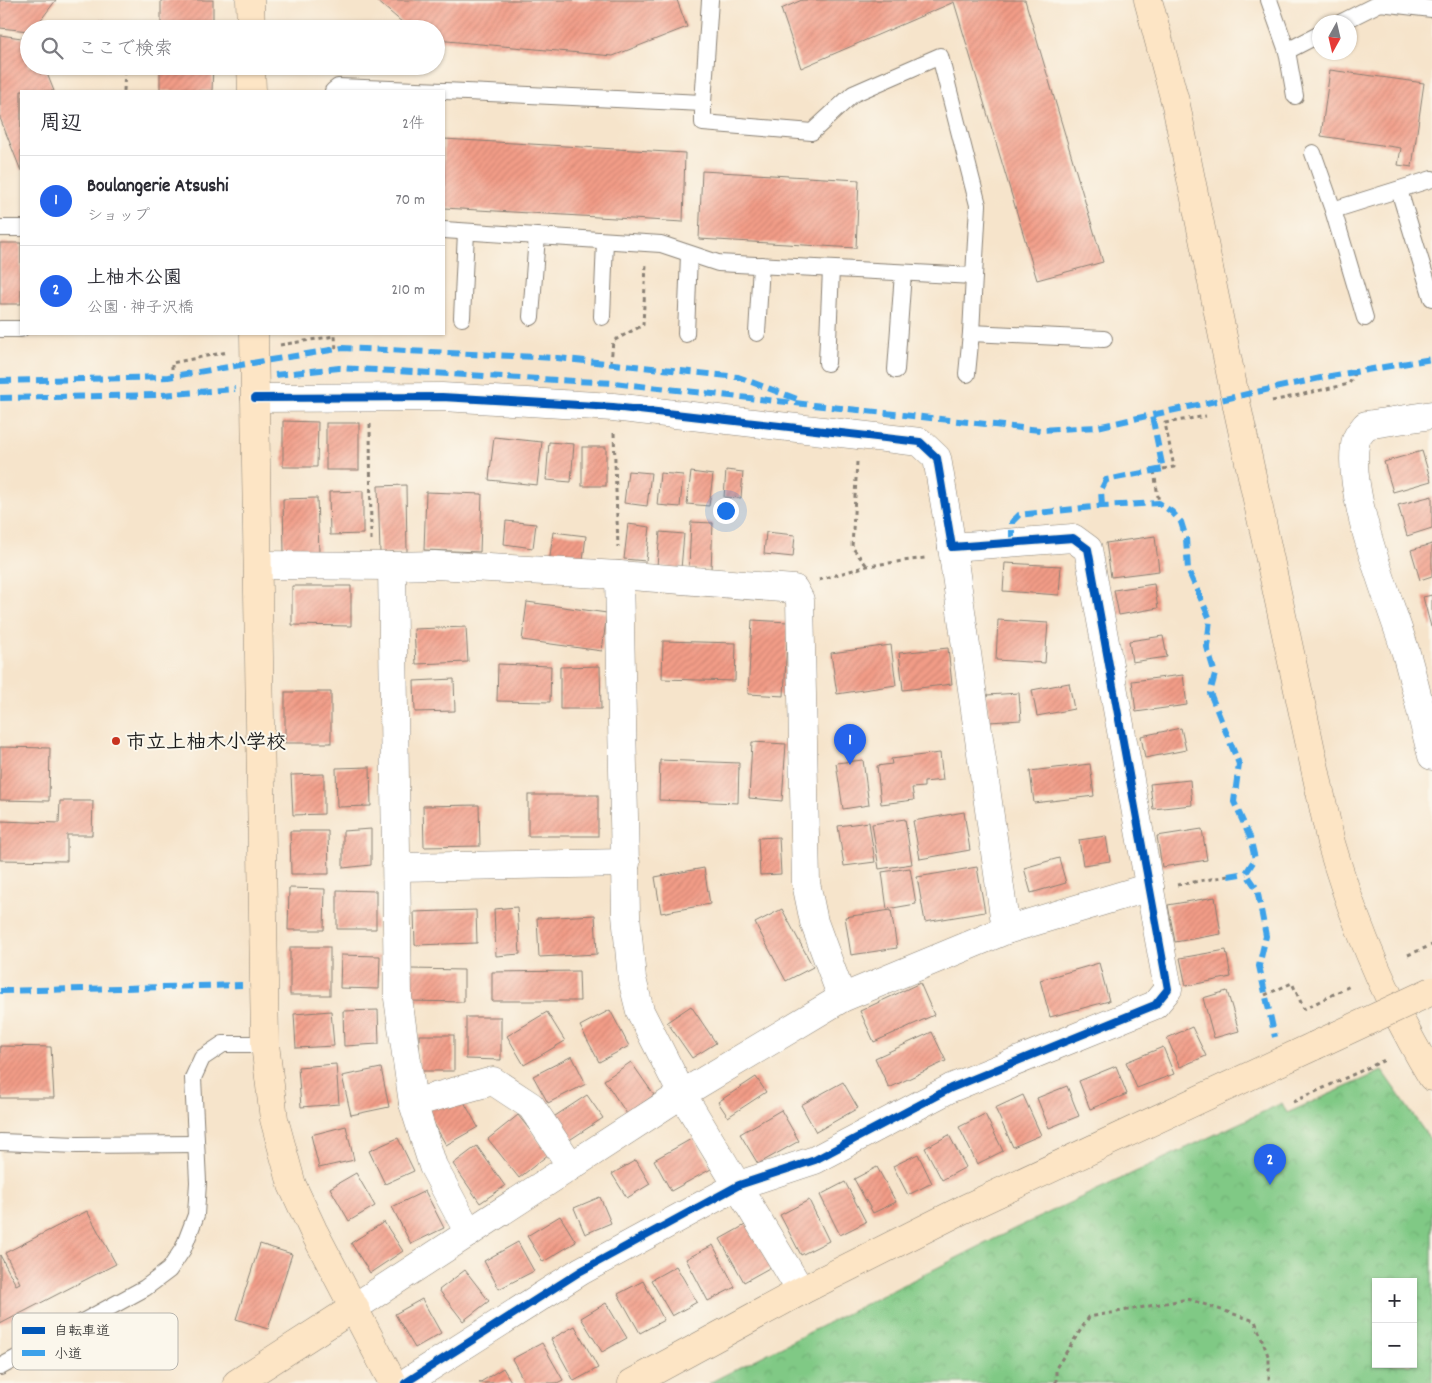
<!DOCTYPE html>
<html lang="ja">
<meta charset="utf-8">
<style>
body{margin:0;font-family:Dekko,"Klee One",sans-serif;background:#f7f7f7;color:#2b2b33}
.controls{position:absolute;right:15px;bottom:15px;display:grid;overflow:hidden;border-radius:0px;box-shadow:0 1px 4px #0004}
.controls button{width:45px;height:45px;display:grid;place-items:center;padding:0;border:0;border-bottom:1px solid #e1e1e2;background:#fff;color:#2b2b33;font:25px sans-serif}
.compass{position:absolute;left:1312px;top:15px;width:45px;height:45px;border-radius:50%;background:#fff;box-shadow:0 1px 4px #0004;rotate:188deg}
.you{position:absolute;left:725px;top:510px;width:18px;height:18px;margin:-12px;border:4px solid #fff;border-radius:50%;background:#1a73e8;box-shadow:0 0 0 8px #1a73e833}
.badge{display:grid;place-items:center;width:32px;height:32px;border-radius:50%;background:#2563eb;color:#fff;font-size:16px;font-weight:700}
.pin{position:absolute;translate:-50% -41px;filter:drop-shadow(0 1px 2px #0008)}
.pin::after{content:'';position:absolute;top:26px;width:18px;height:15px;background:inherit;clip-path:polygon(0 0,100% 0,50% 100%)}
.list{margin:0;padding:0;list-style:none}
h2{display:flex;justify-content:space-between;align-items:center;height:65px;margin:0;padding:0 20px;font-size:21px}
h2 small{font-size:16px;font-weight:400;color:#7c7c81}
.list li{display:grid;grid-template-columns:32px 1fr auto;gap:15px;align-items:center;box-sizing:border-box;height:90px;padding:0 20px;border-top:1px solid #e1e1e2}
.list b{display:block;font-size:19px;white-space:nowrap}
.list p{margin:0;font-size:16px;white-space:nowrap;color:#7c7c81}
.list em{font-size:16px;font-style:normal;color:#7c7c81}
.icon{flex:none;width:28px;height:28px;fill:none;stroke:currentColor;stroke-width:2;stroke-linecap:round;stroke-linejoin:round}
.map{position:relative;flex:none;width:1432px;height:1383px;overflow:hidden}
.search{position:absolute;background:#fff;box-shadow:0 1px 4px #0004;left:20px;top:20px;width:425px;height:55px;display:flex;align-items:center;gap:12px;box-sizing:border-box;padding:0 18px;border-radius:28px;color:#7c7c81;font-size:19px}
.panel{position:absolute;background:#fff;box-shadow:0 1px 4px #0004;left:20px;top:90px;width:425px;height:245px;border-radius:0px}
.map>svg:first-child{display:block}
.park{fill:url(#park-crowns);stroke:#4e7250;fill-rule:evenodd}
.building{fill:url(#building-hatch)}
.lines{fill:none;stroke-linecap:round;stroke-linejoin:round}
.lane-casing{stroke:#898074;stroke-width:18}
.street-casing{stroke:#898074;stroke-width:29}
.secondary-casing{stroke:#898074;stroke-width:29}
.path{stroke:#898074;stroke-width:3;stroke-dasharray:4 4;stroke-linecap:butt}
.lane{stroke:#fff;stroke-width:16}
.street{stroke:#fff;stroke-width:28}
.secondary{stroke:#fde5c5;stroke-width:28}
.secondary-bridge-casing{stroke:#898074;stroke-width:29;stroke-linecap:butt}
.secondary-bridge{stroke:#fde5c5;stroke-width:28}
.quiet{stroke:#3da2ea;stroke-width:6;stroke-dasharray:12 6;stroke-linecap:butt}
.cycleway-casing{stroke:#fbf7ec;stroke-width:11}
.cycleway{stroke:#0057b8;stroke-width:8}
.poi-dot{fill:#c8321e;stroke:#fbf7ec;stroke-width:2}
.labels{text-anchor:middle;stroke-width:4;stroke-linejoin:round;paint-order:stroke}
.poi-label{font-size:20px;font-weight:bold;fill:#1c1c1c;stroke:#fbf7ec;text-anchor:start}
.key{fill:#fbf7ec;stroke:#b8b5ae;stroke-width:1}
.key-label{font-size:14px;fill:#1c1c1c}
</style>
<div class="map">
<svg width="1432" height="1383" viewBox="0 0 1432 1383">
<defs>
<pattern id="park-crowns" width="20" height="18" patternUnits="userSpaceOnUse" patternTransform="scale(1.25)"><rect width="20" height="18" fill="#80c985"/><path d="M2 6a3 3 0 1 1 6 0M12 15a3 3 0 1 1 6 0" fill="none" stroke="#6eac72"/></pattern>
<pattern id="building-hatch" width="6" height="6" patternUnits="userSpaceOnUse" patternTransform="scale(1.25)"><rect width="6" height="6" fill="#f29c87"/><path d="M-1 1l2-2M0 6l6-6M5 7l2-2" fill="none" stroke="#cf8674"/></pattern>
</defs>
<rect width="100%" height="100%" fill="#fbf7ec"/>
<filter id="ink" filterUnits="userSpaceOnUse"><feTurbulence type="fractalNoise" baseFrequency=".02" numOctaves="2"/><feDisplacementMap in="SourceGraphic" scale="10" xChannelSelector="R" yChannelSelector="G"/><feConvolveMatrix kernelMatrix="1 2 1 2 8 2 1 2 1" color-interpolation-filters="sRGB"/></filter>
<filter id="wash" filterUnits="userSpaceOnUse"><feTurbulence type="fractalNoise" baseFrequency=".0096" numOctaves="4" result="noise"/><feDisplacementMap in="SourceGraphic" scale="20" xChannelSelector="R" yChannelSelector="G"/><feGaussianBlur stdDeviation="1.12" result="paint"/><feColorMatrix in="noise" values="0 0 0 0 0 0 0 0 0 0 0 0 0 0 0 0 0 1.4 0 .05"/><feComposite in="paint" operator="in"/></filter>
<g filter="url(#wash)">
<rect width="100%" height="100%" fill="#f6e4cb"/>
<path class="park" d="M1382 1071 1432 1142V1383H709L1016 1228 1282 1103 1287 1113ZM1376 1282H1413V1364H1376Z"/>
<g id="blocks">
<g class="building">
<path d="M0 0H56L34 29H29V31L0 28Z"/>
<rect x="161" y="0" width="52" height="29"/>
<path d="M376 0H677L687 27 613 56 436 40V29H410Z"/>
<path d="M802 0H1025L1103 262 1037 280 954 2 801 68 781 9Z"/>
<path d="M0 35 29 39V66H44L54 91H21V171L0 118Z"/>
<path d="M160 66H213L212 91H160Z"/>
<path d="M1330 70 1424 83 1412 167 1398 165 1401 148 1321 136Z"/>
<path d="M444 139 685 153 683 222 444 208Z"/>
<path d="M702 171 859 180 856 248 699 239Z"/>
<rect x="0" y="243" width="21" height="61"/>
<path d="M283 421 318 422 317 467H283Z"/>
<rect x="326" y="423" width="33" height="47"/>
<path d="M494 437 542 442 537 485 489 480Z"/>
<path d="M549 442 574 444 571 482 546 480Z"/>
<rect x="582" y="447" width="24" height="39"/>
<path d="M1422 451 1431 481 1393 492 1384 462Z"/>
<path d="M726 470 743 472 741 498 724 497Z"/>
<path d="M628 471 651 473 647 506 624 503Z"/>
<path d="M691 472 713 475 709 506 687 504Z"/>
<path d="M660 473 683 475 680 507 657 505Z"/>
<path d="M406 485 407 553H380L378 486Z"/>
<path d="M363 491V534L330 535 329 492Z"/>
<path d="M426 492 482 494 480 552 424 550Z"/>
<path d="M1432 496V528L1407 536 1398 505Z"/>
<path d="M317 498 319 552H284L283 499Z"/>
<path d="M506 521 536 524 533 548 504 544Z"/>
<path d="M691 522 713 523 711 569 689 568Z"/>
<path d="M628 524 650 527 646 561 624 559Z"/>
<path d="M553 532 586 536 582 569 549 565Z"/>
<path d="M660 532 684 534 681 569 657 566Z"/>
<path d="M766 532 795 535 793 557 764 554Z"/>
<path d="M1155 536 1159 571 1111 577 1106 543Z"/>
<path d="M1432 544V576L1420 580 1411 550Z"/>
<path d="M1005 563 1061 566 1059 595 1003 591Z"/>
<path d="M1154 584 1158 608 1119 615 1114 590Z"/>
<path d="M292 586H351V626L292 625Z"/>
<path d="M1432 595V627H1431L1423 597Z"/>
<path d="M527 602 607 613 602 651 522 640Z"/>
<path d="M752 620 788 622 784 696 748 694Z"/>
<path d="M998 620 1048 623 1045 663 996 660Z"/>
<path d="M466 627 468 662 416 664 414 629Z"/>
<path d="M1163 636 1167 657 1132 662 1129 641Z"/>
<path d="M663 641 736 643 735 681 662 679Z"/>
<path d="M891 645 896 685 837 694 831 653Z"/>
<path d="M948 648 952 684 903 690 899 653Z"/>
<path d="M498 664 551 666 550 702 497 701Z"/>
<path d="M600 666 601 709H560V667Z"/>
<path d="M1183 675 1187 705 1136 712 1132 681Z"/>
<path d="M454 679 455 711 415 712 414 681Z"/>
<path d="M1069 683 1074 709 1037 716 1032 690Z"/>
<rect x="285" y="692" width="46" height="51"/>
<path d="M1019 693 1021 720 989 722 987 695Z"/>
<path d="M1181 728 1186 750 1145 758 1141 736Z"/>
<path d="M752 742 786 744 782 801 749 798Z"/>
<path d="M0 747 50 748 49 801 0 800Z"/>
<path d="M940 753 943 780 924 782V787L912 788 914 800 881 804 877 766 892 764 891 759Z"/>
<path d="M660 760 739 763 738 803 659 800Z"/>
<path d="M863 760 869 805 843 809 836 763Z"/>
<path d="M1090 764 1094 796 1034 803 1030 771Z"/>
<path d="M370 767 371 806 337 807 336 768Z"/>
<path d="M324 774V814L293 815 291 775Z"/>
<path d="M1190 780 1192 805 1153 809 1150 784Z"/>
<rect x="528" y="795" width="70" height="41"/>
<path d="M60 801H93L92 835H67V861L0 860V821L59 823Z"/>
<path d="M479 805 480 846 424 847 423 806Z"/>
<path d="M964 812 970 850 920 859 913 821Z"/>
<path d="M905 819 912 864 879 869 872 824Z"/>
<path d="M869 822 875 862 844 866 838 826Z"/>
<path d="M371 829V865L343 868V831Z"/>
<path d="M1202 829 1207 860 1162 867 1157 836Z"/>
<path d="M290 831H328L329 874H291Z"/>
<path d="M1106 836 1110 861 1083 865 1079 840Z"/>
<path d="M779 837 781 874 760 875 758 838Z"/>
<path d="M1059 858 1066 883 1031 893 1024 868Z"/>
<path d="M977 867 985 912 925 922 917 877Z"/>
<path d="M704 868 710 904 661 913 655 877Z"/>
<path d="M910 868 916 904 887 909 882 872Z"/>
<path d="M289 888 325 889 324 930H288Z"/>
<path d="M337 890 376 891V929H337Z"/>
<path d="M1215 897 1221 934 1175 942 1168 905Z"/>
<path d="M517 907 520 954 496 956 494 909Z"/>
<path d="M782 909 813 967 786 981 755 923Z"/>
<path d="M476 910 477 943 415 945 414 912Z"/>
<path d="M891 910 897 948 851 955 845 917Z"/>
<path d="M595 915 597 954 539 957 537 918Z"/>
<rect x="290" y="947" width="40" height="48"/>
<path d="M1226 950 1231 977 1186 986 1180 958Z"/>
<path d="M341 955 380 956 379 989 340 988Z"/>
<path d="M1099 963 1109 1001 1050 1017 1040 980Z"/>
<path d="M411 969 464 970V1002L410 1001Z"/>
<path d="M579 971 580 1001H492V972Z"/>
<path d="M920 983 934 1015 874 1042 860 1011Z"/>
<path d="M1227 991 1239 1031 1214 1038 1203 998Z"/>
<path d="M691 1006 716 1043 692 1058 667 1022Z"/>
<path d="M378 1010 379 1044 344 1046 343 1011Z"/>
<path d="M610 1010 629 1046 599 1062 580 1026Z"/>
<path d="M331 1011 334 1046 296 1048 294 1014Z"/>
<path d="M547 1012 565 1041 524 1065 507 1036Z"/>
<path d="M466 1017H501V1060L466 1059Z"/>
<path d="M1192 1027 1206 1056 1180 1067 1167 1038Z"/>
<path d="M932 1032 946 1061 889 1088 875 1058Z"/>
<rect x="419" y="1035" width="35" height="36"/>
<path d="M0 1046 51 1047 54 1098H0Z"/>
<path d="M1163 1047 1174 1074 1137 1088 1126 1062Z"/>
<path d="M572 1056 586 1084 548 1103 533 1076Z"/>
<path d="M631 1062 654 1095 627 1114 604 1080Z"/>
<path d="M336 1064 339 1104 301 1107 298 1067Z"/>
<path d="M1116 1066 1127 1094 1090 1109 1079 1081Z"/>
<path d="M381 1068 389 1107 351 1115 342 1076Z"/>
<path d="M756 1077 766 1092 728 1117 718 1102Z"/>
<path d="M843 1082 858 1108 816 1132 801 1105Z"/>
<path d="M1067 1086 1079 1116 1049 1128 1037 1098Z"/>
<path d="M459 1093 478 1127 446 1145 427 1111Z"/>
<path d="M587 1095 603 1118 568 1141 552 1118Z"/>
<path d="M1023 1095 1041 1135 1013 1147 995 1108Z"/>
<path d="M781 1110 799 1141 758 1164 740 1134Z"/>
<path d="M985 1114 1003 1151 977 1164 959 1127Z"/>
<path d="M518 1115 549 1154 519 1178 488 1139Z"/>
<path d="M346 1126 354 1160 319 1168 311 1135Z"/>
<path d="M949 1135 966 1167 942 1180 925 1148Z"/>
<path d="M398 1138 414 1171 385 1184 369 1151Z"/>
<path d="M693 1138 711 1169 671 1191 654 1160Z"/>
<path d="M477 1146 505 1186 480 1203 453 1164Z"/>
<path d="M918 1154 932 1183 908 1195 893 1166Z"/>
<path d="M636 1160 650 1184 627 1198 612 1174Z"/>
<path d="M877 1167 896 1202 873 1213 854 1179Z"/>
<path d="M356 1173 375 1206 349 1221 330 1188Z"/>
<path d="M845 1182 866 1222 840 1235 820 1195Z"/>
<path d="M425 1191 444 1228 411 1244 392 1207Z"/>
<path d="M600 1197 611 1223 585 1234 574 1208Z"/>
<path d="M809 1200 829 1241 801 1255 780 1215Z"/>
<path d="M87 1211 116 1264 0 1324V1255L16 1285 20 1283 5 1253Z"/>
<path d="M560 1216 576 1242 543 1262 527 1236Z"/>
<path d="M384 1222 403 1251 370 1273 351 1243Z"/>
<path d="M747 1224 771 1267 744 1282 720 1239Z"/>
<path d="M518 1242 534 1271 499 1289 484 1261Z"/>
<path d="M260 1244 292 1254 268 1329 236 1319Z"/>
<path d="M713 1245 735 1287 708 1301 686 1259Z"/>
<path d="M676 1266 697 1302 672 1316 651 1280Z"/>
<path d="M465 1270 489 1301 463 1321 439 1290Z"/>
<path d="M643 1281 664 1320 640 1333 618 1294Z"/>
<path d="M422 1299 441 1333 415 1348 395 1314Z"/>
<path d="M606 1303 627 1338 602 1352 581 1318Z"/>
<path d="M575 1326 598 1368 574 1381 551 1339Z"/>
<path d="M542 1343 563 1380 557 1383H525L512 1359Z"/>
<path d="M503 1368 512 1383H479Z"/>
</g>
</g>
</g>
<g filter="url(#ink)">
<use href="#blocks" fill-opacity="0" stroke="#898074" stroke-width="1"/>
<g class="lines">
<defs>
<g id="lane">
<path d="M1269 0 1287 51 1295 96"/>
<path d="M1342 22 1380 3 1432 9"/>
<path d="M1287 51 1320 34"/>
<path d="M333 91 338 87 443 91"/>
<path d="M444 91 703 103V123L812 132 853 94 940 56 978 205 974 276 718 263 661 244 444 230"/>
<path d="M703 103 710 0"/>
<path d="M1313 153 1333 210 1365 318"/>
<path d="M1399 190 1432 298"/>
<path d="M1333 210 1432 179"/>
<path d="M0 228H21"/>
<path d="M974 276 971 333 1104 339"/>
<path d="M531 317 537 236"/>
<path d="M602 317 605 241"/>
<path d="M462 318 466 232"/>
<path d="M0 329H21"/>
<path d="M757 333 761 265"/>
<path d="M686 334 689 254"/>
<path d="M827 363 831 269"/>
<path d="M896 370 903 273"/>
<path d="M967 374 971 333"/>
<path d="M0 1142 77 1145 196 1144"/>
<path d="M0 1367 145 1288 169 1270 183 1249 196 1215 198 1182 193 1078 202 1058 223 1044H265"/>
</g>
<g id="street">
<path d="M255 398 442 397 613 407 920 442 937 458 952 547 1073 538 1088 549 1168 989 1155 1005 951 1088 815 1160 739 1185 581 1271 405 1383"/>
<path d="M1432 415 1366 425C1363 429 1357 435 1356 440 1344 492 1390 601 1406 653 1416 687 1423 722 1432 756"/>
<path d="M952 547 1006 930"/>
<path d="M259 565 392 566"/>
<path d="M619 575 626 915 632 979 640 1011 682 1094 801 1291"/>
<path d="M397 867 626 863"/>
<path d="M413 1103 493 1081 531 1106 571 1166"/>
<path d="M469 1233 433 1166 413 1103 398 998 392 566 435 565 619 575 794 589 800 600 806 883 814 922 842 998"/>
<path d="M355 1307 682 1094 842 998 1006 930 1150 887"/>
</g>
<g id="secondary">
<path d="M250 0 251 29"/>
<path d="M1148 0 1176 105 1238 411 1331 843C1355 926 1388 1004 1432 1077"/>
<path d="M251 66 252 91"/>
<path d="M254 334 265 1044 274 1119 292 1185 313 1230 393 1383"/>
<path d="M237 1383 355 1307"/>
<path d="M632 1383 801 1291 964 1209 1314 1046"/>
</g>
</defs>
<use href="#lane" class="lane-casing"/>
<use href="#street" class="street-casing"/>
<use href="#secondary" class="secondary-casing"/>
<g class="path">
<path d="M99 23 117 29"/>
<path d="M124 91 125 66"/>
<path d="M280 345 335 336 336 350"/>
<path d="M611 363 613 341 643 325 646 264"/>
<path d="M172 377V363L227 352"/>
<path d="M1272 401 1349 384 1355 372"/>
<path d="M370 424 371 540"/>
<path d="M614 433 618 547"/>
<path d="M857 462 852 547 867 566"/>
<path d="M1163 469 1174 467 1165 423 1206 416"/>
<path d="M1154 471 1159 503"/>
<path d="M819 580 867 566 925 558"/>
<path d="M1177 885 1228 876"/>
<path d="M1408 955 1432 945"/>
<path d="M1265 995 1292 983 1304 1009 1350 986"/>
<path d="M1293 1102 1387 1059"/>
<path d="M1056 1383V1368L1089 1317 1188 1299 1255 1321 1269 1358V1383"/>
</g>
<use href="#lane" class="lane"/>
<use href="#street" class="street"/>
<use href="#secondary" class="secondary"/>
<defs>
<path id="secondary-bridge" d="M1314 1046 1432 991"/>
</defs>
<use href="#secondary-bridge" class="secondary-bridge-casing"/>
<use href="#secondary-bridge" class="secondary-bridge"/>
<g class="quiet">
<path d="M275 375 339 368 613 383 1040 430 1097 427 1325 377 1432 359"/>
<path d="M0 381 168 377 343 348 557 358 738 377 797 399"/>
<path d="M0 398 162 395 235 389"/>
<path d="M1102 506 1101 490 1106 480 1163 469 1152 416"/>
<path d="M1012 542V522L1019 515 1102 506 1159 503 1172 512 1181 522 1186 538 1188 570 1210 619 1207 647 1215 674 1210 693 1239 764 1234 802 1250 837 1255 859 1246 873 1257 889 1266 936 1259 966 1275 1037"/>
<path d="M1228 876 1246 873"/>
<path d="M0 991 242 985"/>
</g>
<defs>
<path id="cycleway" d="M255 398 442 397 613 407 920 442 937 458 952 547 1073 538 1088 549 1168 989 1155 1005 951 1088 815 1160 739 1185 581 1271 405 1383"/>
</defs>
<use href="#cycleway" class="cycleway-casing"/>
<use href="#cycleway" class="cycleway"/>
</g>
</g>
<circle class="poi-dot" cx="116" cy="741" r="5"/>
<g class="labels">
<g class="poi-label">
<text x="126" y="748">市立上柚木小学校</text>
</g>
</g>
<rect x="12" y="1313" width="166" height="57" rx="8" class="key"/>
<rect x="22" y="1327" width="23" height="7" fill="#0057b8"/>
<rect x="22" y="1350" width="23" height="6" fill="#3da2ea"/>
<g class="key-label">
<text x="54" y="1335">自転車道</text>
<text x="54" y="1358">小道</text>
</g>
</svg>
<div class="controls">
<button>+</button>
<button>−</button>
</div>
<svg class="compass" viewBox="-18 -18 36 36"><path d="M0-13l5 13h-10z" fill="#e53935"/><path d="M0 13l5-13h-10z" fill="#7c7c81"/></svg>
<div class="you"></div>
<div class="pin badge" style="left:850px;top:765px">1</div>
<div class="pin badge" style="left:1270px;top:1185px">2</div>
<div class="search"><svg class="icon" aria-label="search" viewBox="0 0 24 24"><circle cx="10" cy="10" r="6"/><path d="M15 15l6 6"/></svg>ここで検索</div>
<section class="panel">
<h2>周辺<small>2件</small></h2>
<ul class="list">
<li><span class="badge">1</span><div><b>Boulangerie Atsushi</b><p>ショップ</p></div><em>70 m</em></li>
<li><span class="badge">2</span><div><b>上柚木公園</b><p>公園 · 神子沢橋</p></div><em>210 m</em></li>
</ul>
</section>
</div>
